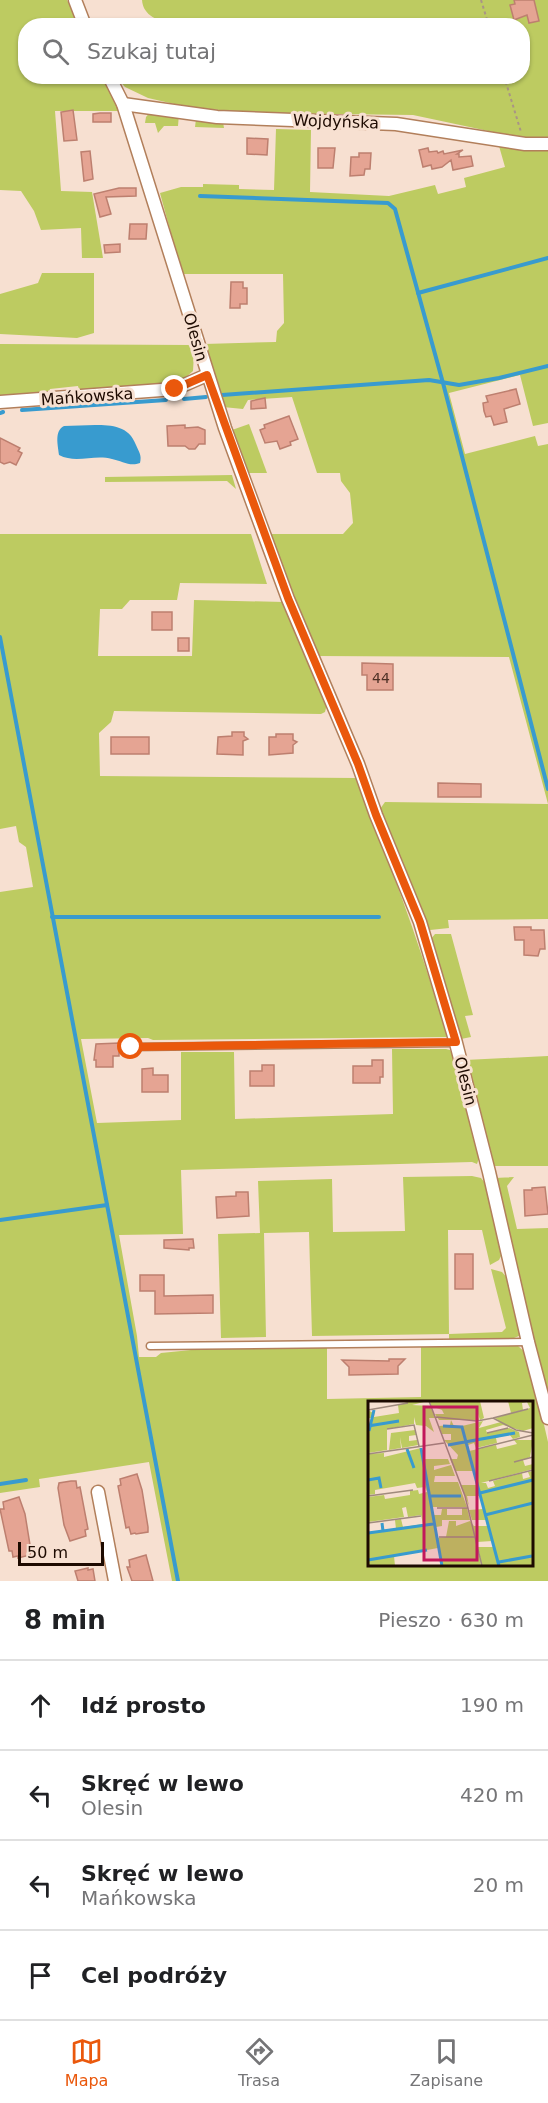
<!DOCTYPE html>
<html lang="pl">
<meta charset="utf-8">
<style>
body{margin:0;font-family:"DejaVu Sans",sans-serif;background:#f2f2f2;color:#202124}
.scale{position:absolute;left:18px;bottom:15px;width:86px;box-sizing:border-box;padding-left:6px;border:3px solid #1d0a00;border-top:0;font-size:16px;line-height:21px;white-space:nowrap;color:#1d0a00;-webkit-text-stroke:4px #f7e0d1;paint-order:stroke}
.stop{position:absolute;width:18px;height:18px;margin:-14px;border:4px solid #ea580c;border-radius:50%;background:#fff}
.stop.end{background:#ea580c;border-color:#fff;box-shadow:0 2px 6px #0008}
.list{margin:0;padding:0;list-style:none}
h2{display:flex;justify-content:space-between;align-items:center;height:78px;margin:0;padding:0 24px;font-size:26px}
h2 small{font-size:20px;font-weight:400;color:#757577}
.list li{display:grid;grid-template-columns:39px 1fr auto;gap:18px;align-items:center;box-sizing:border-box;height:90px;padding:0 24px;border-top:2px solid #e0e0e0}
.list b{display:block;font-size:22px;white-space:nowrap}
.list p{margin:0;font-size:20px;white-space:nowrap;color:#757577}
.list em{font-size:20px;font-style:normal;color:#757577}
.icon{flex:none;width:33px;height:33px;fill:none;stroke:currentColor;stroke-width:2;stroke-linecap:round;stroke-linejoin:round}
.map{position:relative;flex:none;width:548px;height:1581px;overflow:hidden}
.search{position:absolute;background:#fff;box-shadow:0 2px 4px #0004;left:18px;right:18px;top:18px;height:66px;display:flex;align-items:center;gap:15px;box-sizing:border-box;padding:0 21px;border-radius:24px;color:#757577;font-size:22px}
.sheet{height:438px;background:#fff}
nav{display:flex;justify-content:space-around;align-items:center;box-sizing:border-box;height:84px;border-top:2px solid #e0e0e0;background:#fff;font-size:16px;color:#757577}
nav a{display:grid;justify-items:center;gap:3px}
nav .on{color:#ea580c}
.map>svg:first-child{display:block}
.green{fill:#bdcb61;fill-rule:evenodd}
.water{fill:#389bcf}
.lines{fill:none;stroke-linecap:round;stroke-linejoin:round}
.stream{stroke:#389bcf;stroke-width:4}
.building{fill:#e5a493;stroke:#bd7f6f;stroke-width:1.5}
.service-casing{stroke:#b27f5b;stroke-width:9}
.minor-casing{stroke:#b27f5b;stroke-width:15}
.path{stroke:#a99486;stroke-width:2;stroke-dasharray:3 3;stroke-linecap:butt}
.service{stroke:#fff;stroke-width:6}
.minor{stroke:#fff;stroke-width:12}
.route{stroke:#ea580c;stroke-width:8}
.labels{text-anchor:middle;stroke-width:6;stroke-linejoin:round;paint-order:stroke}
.number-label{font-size:14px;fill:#4f3025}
.street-label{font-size:16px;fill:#1d0a00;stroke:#f7e0d1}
.inset-river{fill:none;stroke:#389bcf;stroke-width:3}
.inset-road{fill:none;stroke:#a08a7d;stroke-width:1.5}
.view{fill:#c2185b;fill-opacity:0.15;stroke:#c2185b;stroke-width:3}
.inset-edge{fill:none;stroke:#1d0a00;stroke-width:3}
</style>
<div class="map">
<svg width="548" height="1581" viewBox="0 0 548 1581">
<rect width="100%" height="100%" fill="#f7e0d1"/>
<g class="green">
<path d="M0 0H67L80 25 26 26V76L103 77 119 111H55L61 191 92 192 103 258H82L81 228 41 230 34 211 21 191 0 190Z"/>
<path d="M142 0H548V138L537 139 493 132 413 115 246 113 183 106 148 98 125 87 116 77 522 76V26L173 25C159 21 143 16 142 0Z"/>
<path d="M152 110 179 114 178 126H164L158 133 155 123H145L146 117Z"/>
<path d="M196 119 223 122 224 128 195 127Z"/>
<path d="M276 129 311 130 310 192 389 196 435 185 438 194 466 187 464 178 505 167 499 146 548 151V423L533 426 520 375 449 393 465 454 535 436 538 446 548 444V919L448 920 449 928 430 930 424 926 380 809 385 802 548 804 509 657 317 656 271 534H343L353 523 350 493 341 481 340 473H317L292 397 248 400 243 409 223 407 218 385 204 344 276 342 277 331 284 323 283 274H182L160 193 181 187H203V184L239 185V189L274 190Z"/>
<path d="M42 273H94V333L77 338 0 334V294L38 283Z"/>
<path d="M0 344 192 345 194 353 193 371 184 379 170 384 79 391 78 386 50 389 49 392 0 396Z"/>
<path d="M249 424 267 473H249L232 430Z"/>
<path d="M232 475 236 489 227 481 105 482V477Z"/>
<path d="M0 534H251L267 584 180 583 177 600H130L122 609H100L98 656H192L194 600 284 602 327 704 325 712 321 714 114 711 111 722 99 733 100 776 356 778C390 863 422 949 447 1037L153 1040 148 1038 81 1039 97 1123 181 1120V1052H234L235 1119 393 1114 392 1049H446L450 1050 453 1056 479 1158 477 1164 472 1162 181 1170 183 1234 119 1235 137 1336 139 1357H156L161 1353 211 1348H327V1399L421 1397V1345L507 1344 518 1346 528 1355 548 1442V1581H172L149 1462 39 1479 40 1487 0 1493V892L33 887 26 847 19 842 16 826 0 829ZM370 1402H532V1564H370Z"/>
<path d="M435 934H451L473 1015 465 1016 471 1037 461 1039 431 944V939Z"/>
<path d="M548 1056V1166H493L465 1060Z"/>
<path d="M472 1176 481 1178 485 1183 501 1256 499 1260 490 1265 482 1230H448L449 1334 502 1332 506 1328 491 1269 502 1272 508 1279 520 1330 519 1336 514 1338 449 1340V1334L312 1336 309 1232 264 1233 266 1337 221 1338 218 1234 260 1233 258 1181 332 1179 333 1232 405 1231 403 1177Z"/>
<path d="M514 1177 507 1186 517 1229 548 1228V1392L544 1382 495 1178Z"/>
</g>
<path class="water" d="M95 425C112 425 129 426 136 445 139 452 142 455 140 463 130 467 122 461 112 459 94 454 76 464 59 455 58 445 54 431 64 426Z"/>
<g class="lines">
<g class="stream">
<path d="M200 196 388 203 395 209 443 383 548 789"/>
<path d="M418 293 548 258"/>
<path d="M222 395 429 380 459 385 499 378 548 366"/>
<path d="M184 399 206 397"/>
<path d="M22 410 166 400"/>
<path d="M0 413 3 412"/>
<path d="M0 637 178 1581"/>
<path d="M52 917H379"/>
<path d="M0 1220 107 1205"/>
<path d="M0 1484 26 1480"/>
</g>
</g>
<g class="building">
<path d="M514 0H534L539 21 529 23 527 15 514 20 510 5 515 4Z"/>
<path d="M73 110 77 140 64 141 61 112Z"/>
<path d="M100 113H111V122H93V114Z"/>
<path d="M247 138 268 139 267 155 247 154Z"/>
<path d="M318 148H335L333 168H318Z"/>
<path d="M428 148 429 152 437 151 438 153 443 151 444 154 463 150 457 154H459V157L471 156 473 166 453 170 451 160 442 167 432 169 431 165 423 167 419 150Z"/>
<path d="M90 151 93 179 84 181 81 152Z"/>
<path d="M359 153H371L370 169H365L364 175 350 176 351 157H359Z"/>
<path d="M119 188H136V196L106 197 111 214 100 217 94 194Z"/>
<path d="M130 224H147L146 239H129Z"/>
<path d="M120 244V252L105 253 104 245Z"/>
<path d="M231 282H243V288H247V304H240V308H230Z"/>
<path d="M516 389 520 404 504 409 507 422 494 425 491 416 486 417 484 411 483 403 488 402 486 396Z"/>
<path d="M265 398 266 408 251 409V401Z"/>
<path d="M289 416 298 439 290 442 291 445 280 449 277 441 265 443 260 430 265 428 264 425Z"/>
<path d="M185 425V428L198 427 205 430V444H199L195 449H189L185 446H168L167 426Z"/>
<path d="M0 438 20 448 18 451 22 453 16 465 10 462 4 464 0 462Z"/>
<rect x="152" y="612" width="20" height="18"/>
<rect x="178" y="638" width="11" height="13"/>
<path d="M362 663 393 664V690H367V675H362Z"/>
<path d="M232 732H244V736L248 739 243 741V755L217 754 218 737 232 736Z"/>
<path d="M276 734H293V740L297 742 293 745V753L269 755V737H276Z"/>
<rect x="111" y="737" width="38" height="17"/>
<path d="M438 783 481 784V797H438Z"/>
<path d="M514 927H531V930H544L545 949H540L538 956 524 955V940H515Z"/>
<path d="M119 1043V1056H113V1067H96V1060H94L96 1044Z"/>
<path d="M372 1060H383V1077H380V1083H353V1066H372Z"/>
<path d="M262 1065H274V1086H250V1071H262Z"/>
<path d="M153 1068V1075H168V1092H142V1069Z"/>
<path d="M545 1187 548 1214 525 1216 524 1190H532V1188Z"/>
<path d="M236 1192H248L249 1216 217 1218 216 1197 236 1196Z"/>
<path d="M193 1239 194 1248H189V1250L164 1248V1240Z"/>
<rect x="455" y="1254" width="18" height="35"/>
<path d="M140 1275H164V1296L213 1295V1313L155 1314V1291H140Z"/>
<path d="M389 1359H405L398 1366V1374L349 1375V1367L342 1360 389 1361Z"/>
<path d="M137 1474 142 1490 148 1527V1532L136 1534 135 1533 131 1534 129 1527 126 1528 118 1486 121 1485 120 1479Z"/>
<path d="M71 1481H76L77 1488 80 1487 88 1529 85 1530 86 1536 70 1541 64 1525 58 1488 59 1483Z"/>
<path d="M19 1497 25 1514 31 1551 30 1555 18 1558V1556L13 1557 12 1551H9L0 1509H4L3 1502Z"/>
<path d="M146 1555 153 1581H132L127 1567H130L129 1560Z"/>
<path d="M88 1568V1570L93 1569 95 1581H78L75 1571Z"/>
</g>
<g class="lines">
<defs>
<g id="service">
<path d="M131 1047 456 1043"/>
<path d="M150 1346 528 1342"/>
</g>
<g id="minor">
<path d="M75 0 85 26"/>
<path d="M109 76 123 104 225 428 288 599 358 764 376 815 420 922 456 1043 489 1172 528 1342 548 1418"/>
<path d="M123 104 217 117 396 124 525 144H548"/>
<path d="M0 402 175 389 207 375"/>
<path d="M98 1492 115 1581"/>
</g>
</defs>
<use href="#service" class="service-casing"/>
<use href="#minor" class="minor-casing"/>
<g class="path">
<path d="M481 0 489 26"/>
<path d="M504 76 521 132"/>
</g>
<use href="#service" class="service"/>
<use href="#minor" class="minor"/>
</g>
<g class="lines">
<path class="route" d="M131 1047 456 1042 420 922 376 815 358 764 288 598 207 375 175 389"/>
</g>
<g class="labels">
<g class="number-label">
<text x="381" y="683">44</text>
</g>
<g class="street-label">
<text transform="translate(336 121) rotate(2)" y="6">Wojdyńska</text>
<text transform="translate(196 337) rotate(74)" y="6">Olesin</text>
<text transform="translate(87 396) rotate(-4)" y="6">Mańkowska</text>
<text transform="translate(466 1081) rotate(76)" y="6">Olesin</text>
</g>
</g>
<g transform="translate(368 1401)">
<rect width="165" height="165" fill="#f7e0d1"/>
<path d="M43 0H60L44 4 62 5 68 17H61L66 31 58 25 48 24 46 16V23L19 28V49L0 52V25L4 17H0V9L5 12 7 8 6 16 31 12 30 4ZM62 0H112L116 17 112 19 110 13 111 19H71L67 13H76L74 9 63 5ZM140 0H165V27L155 30 135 24 118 29 119 32 141 27 151 31 152 36 145 38 141 33 128 37 129 42 108 47 106 42 100 44 101 50 128 44 129 48 149 43 146 39H165L162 56 155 59 157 65 165 63V68L113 82H118L120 87 127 85 125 80 154 72 155 78 162 76 160 71 165 70V165H114L110 146H125L124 140 109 141 113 165H74L70 147 26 155 27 165H0V132L14 130 13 121 15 129 28 128 27 119 33 118 35 126 55 123 53 114 40 116 38 106 34 107 36 116 0 121V96L16 94 17 98 42 94V90L50 89 51 93 59 91 57 86 49 87 47 82 7 89V93L0 94V53L16 52V56L53 47 55 58H80L82 63 66 65V69L83 64 87 75H67L66 81H90L99 106H64L65 114H73L74 108H79V114H94V107H99L102 119H74V125L68 126 69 137 78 136 81 120H88V125L102 120 106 125H119L118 119H104L101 109 115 108 112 95H99L101 105 93 84H109L105 70H87L82 58H89L90 54 76 39H83V33H74L71 25 82 24 83 19 86 25H94L115 20 111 27 133 21 127 17 162 7 159 1 154 2 155 9 143 12ZM47 29 48 34 41 35V40L49 39 50 44 34 47 32 36 33 47 21 49 23 32Z" fill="#bdcb61"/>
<path class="inset-river" d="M0 25 31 20M75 25 94 26 131 165M1 30 6 9M80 44 147 32M53 47 74 165M39 48 46 67M0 79 11 77 13 87M112 92 165 79M61 95H93M117 114 165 102M15 130 65 123M0 132 15 130 14 122M0 159 59 149M131 161 164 155"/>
<path class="inset-road" d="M61 0 97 95 114 165M0 9 40 2M68 16 109 20 125 17 148 29 165 32M125 17 160 8M19 28 46 24 51 45M119 32 140 27M109 48 165 34M0 53 76 42M146 61 165 56M121 80 165 69M0 95 45 89M69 107H100M0 122 53 115M71 136H107"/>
<path class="view" d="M56 6H109V159H56Z"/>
<rect width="165" height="165" class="inset-edge"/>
</g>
</svg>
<div class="scale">50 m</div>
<div class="stop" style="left:131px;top:1047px"></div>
<div class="stop end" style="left:175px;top:389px"></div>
<div class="search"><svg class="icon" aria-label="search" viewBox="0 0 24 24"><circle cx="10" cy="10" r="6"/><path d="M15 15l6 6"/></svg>Szukaj tutaj</div>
</div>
<section class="sheet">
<h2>8 min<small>Pieszo · 630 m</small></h2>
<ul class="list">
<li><svg class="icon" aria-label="ahead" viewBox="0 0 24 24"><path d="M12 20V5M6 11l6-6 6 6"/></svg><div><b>Idź prosto</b></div><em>190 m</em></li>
<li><svg class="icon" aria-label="left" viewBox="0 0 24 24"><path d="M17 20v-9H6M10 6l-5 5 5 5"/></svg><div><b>Skręć w lewo</b><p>Olesin</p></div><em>420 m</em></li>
<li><svg class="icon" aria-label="left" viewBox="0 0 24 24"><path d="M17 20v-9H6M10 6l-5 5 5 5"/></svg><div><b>Skręć w lewo</b><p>Mańkowska</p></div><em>20 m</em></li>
<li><svg class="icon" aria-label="arrive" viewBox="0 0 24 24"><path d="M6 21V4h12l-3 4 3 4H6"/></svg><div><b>Cel podróży</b></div></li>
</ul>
</section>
<nav>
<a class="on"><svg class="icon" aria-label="map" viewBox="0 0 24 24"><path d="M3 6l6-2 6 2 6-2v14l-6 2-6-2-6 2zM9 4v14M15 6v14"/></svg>Mapa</a>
<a><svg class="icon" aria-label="directions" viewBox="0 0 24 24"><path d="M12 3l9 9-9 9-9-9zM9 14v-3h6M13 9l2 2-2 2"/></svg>Trasa</a>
<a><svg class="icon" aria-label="saved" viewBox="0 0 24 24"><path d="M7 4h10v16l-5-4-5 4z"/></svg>Zapisane</a>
</nav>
